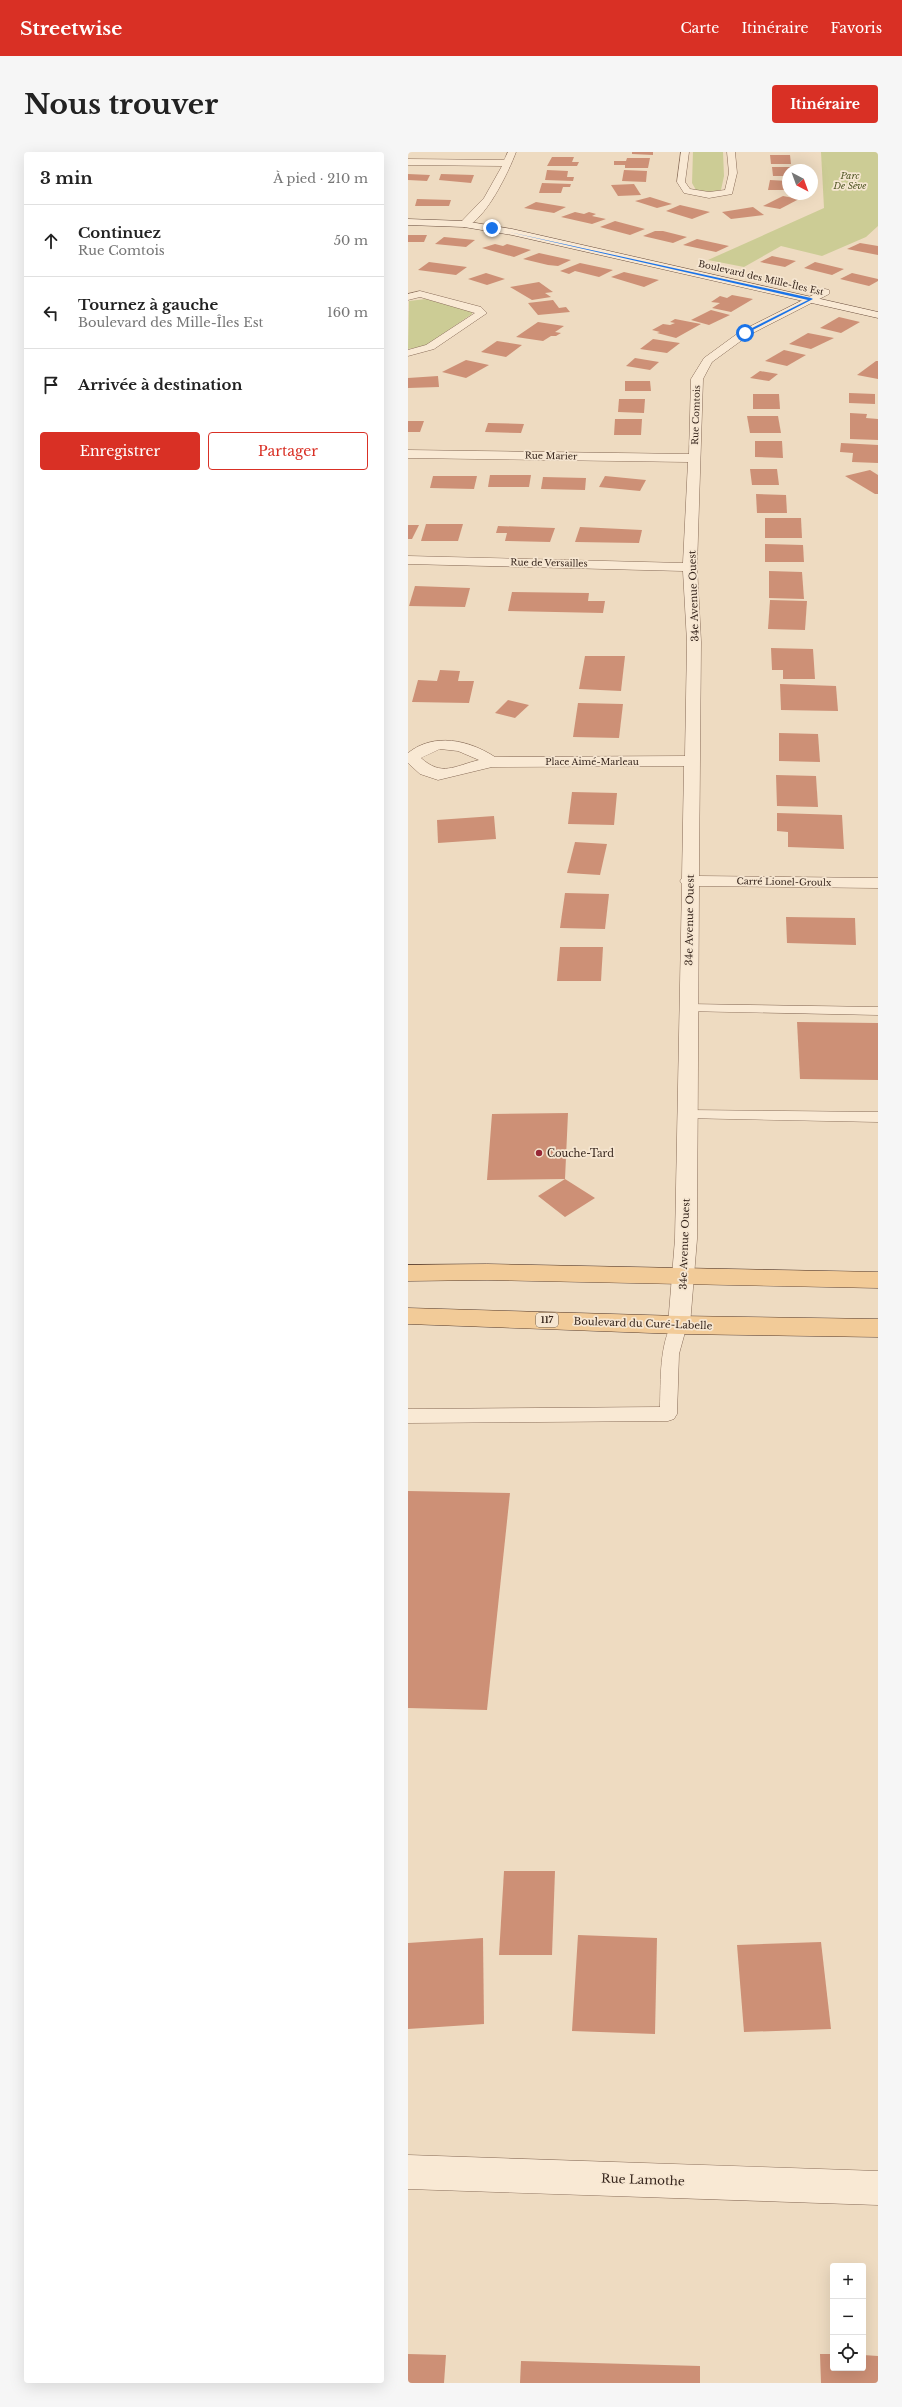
<!DOCTYPE html>
<html lang="fr">
<meta charset="utf-8">
<style>
body{margin:0;font-family:"Libre Baskerville",serif;background:#f6f6f6;color:#222}
.controls{position:absolute;right:12px;bottom:12px;display:grid;overflow:hidden;border-radius:4px;box-shadow:0 4px 16px #0002}
.controls button{width:36px;height:36px;display:grid;place-items:center;padding:0;border:0;border-bottom:1px solid #e0e0e0;background:#fff;color:#222;font:20px sans-serif}
.compass{position:absolute;left:374px;top:12px;width:36px;height:36px;border-radius:50%;background:#fff;box-shadow:0 4px 16px #0002;rotate:139deg}
.stop{position:absolute;width:12px;height:12px;margin:-9px;border:3px solid #1a73e8;border-radius:50%;background:#fff}
.stop.end{background:#1a73e8;border-color:#fff;box-shadow:0 1px 4px #0008}
.list{margin:0;padding:0;list-style:none}
h2{display:flex;justify-content:space-between;align-items:center;height:52px;margin:0;padding:0 16px;font-size:17px}
h2 small{font-size:13px;font-weight:400;color:#767676}
.list li{display:grid;grid-template-columns:26px 1fr auto;gap:12px;align-items:center;box-sizing:border-box;height:72px;padding:0 16px;border-top:1px solid #e0e0e0}
.list b{display:block;font-size:15px;white-space:nowrap}
.list p{margin:0;font-size:13px;white-space:nowrap;color:#767676}
.list em{font-size:13px;font-style:normal;color:#767676}
.actions{display:flex;gap:8px;padding:12px 16px}
.actions a{flex:1;padding:9px 0;border:1px solid #d93025;border-radius:4px;text-align:center;font-size:14px;color:#d93025}
.actions .main{background:#d93025;color:#fff}
.icon{flex:none;width:22px;height:22px;fill:none;stroke:currentColor;stroke-width:2;stroke-linecap:round;stroke-linejoin:round}
.map{position:relative;flex:none;width:470px;height:2231px;overflow:hidden;border-radius:4px}
header{display:flex;align-items:center;gap:24px;box-sizing:border-box;height:56px;padding:0 20px;background:#d93025;color:#fff}
header strong{font-size:19px}
nav{display:flex;gap:22px;margin-inline-start:auto;font-size:14px}
.intro{display:flex;align-items:center;justify-content:space-between;box-sizing:border-box;height:96px;padding:0 24px}
h1{margin:0;font-size:28px}
.button{padding:10px 18px;border-radius:4px;background:#d93025;color:#fff;font-size:14px;font-weight:700}
main{display:flex;gap:24px;padding:0 24px}
aside{flex:1;background:#fff;border-radius:4px;box-shadow:0 4px 16px #0002}
.map>svg:first-child{display:block}
.green{fill:#cccc95}
.building{fill:#cd9076}
.lines{fill:none;stroke-linecap:round;stroke-linejoin:round}
.lane-casing{stroke:#886c58;stroke-width:1}
.street-casing{stroke:#886c58;stroke-width:1}
.secondary-casing{stroke:#694d3c;stroke-width:1}
.primary-casing{stroke:#553b2d;stroke-width:1}
.lane{fill:#f9e9d4;fill-rule:evenodd}
.street{fill:#f9e9d4;fill-rule:evenodd}
.secondary{fill:#f9e9d4;fill-rule:evenodd}
.primary{fill:#f2cb98;fill-rule:evenodd}
.route{fill:#1a73e8}
.poi-dot{fill:#972836;stroke:#f6e6d1;stroke-width:1.5}
.labels{text-anchor:middle;stroke-width:3.5;stroke-linejoin:round;paint-order:stroke}
.far-park-label{font-size:9px;font-style:italic;fill:#4e5423;stroke:#f6e6d1}
.far-street-label{font-size:9px;fill:#37261d;stroke:#f6e6d1}
.shield{fill:#f6e6d1;stroke:#706053;stroke-width:1}
.shield-label{font-size:9px;font-weight:bold;fill:#37261d}
.street-label{font-size:10px;fill:#37261d;stroke:#f6e6d1}
.poi-label{font-size:10px;fill:#37261d;stroke:#f6e6d1;text-anchor:start}
.near-street-label{font-size:12px;fill:#37261d;stroke:#f6e6d1}
</style>
<header>
<strong>Streetwise</strong>
<nav><a>Carte</a><a>Itinéraire</a><a>Favoris</a></nav>
</header>
<div class="intro"><h1>Nous trouver</h1><a class="button">Itinéraire</a></div>
<main>
<aside>
<h2>3 min<small>À pied · 210 m</small></h2>
<ul class="list">
<li><svg class="icon" aria-label="ahead" viewBox="0 0 24 24"><path d="M12 20V5M6 11l6-6 6 6"/></svg><div><b>Continuez</b><p>Rue Comtois</p></div><em>50 m</em></li>
<li><svg class="icon" aria-label="left" viewBox="0 0 24 24"><path d="M17 20v-9H6M10 6l-5 5 5 5"/></svg><div><b>Tournez à gauche</b><p>Boulevard des Mille-Îles Est</p></div><em>160 m</em></li>
<li><svg class="icon" aria-label="arrive" viewBox="0 0 24 24"><path d="M6 21V4h12l-3 4 3 4H6"/></svg><div><b>Arrivée à destination</b></div></li>
</ul>
<div class="actions"><a class="main">Enregistrer</a><a>Partager</a></div>
</aside>
<div class="map">
<svg width="470" height="2231" viewBox="0 0 470 2231">
<rect width="100%" height="100%" fill="#eedbc1"/>
<g class="green">
<path d="M285 0H315L316 24 313 38 303 40 288 38 284 31Z"/>
<path d="M413 0H470V74L458 85 414 104 373 94 336 115 300 108 416 56Z"/>
<path d="M18 147 64 160V162L17 194 0 197 1 149Z"/>
</g>
<g class="building">
<path d="M224 0H245V3L224 2Z"/>
<path d="M362 3H382L383 12H363Z"/>
<path d="M144 5H166L164 10H171L169 14H139Z"/>
<path d="M219 6H242L240 16H217V13H206V9H218Z"/>
<path d="M364 15H385V18H380V24H365Z"/>
<path d="M139 18 160 19 159 25H166L165 29 137 28Z"/>
<path d="M216 18 239 19 238 30 214 29Z"/>
<path d="M0 22 22 23 19 29 0 28Z"/>
<path d="M33 22 66 23 63 31 31 28Z"/>
<path d="M362 28 380 29V38H360Z"/>
<path d="M134 31 163 32 162 35H155L153 41H131Z"/>
<path d="M226 32 233 43 210 44 203 33Z"/>
<path d="M375 44 391 47 372 57 355 54Z"/>
<path d="M242 45 264 52 249 56 227 49Z"/>
<path d="M9 47 43 48 41 54H7Z"/>
<path d="M128 50 158 55 146 61 116 56Z"/>
<path d="M272 53 302 60 284 67 258 59Z"/>
<path d="M345 55 356 63 323 67 314 60Z"/>
<path d="M167 60 176 62 181 60 188 62 184 64 198 67 184 72 153 65Z"/>
<path d="M207 69 237 77 222 83 192 75Z"/>
<path d="M247 79H255L279 85 265 91 235 84Z"/>
<path d="M0 83H19L16 90H0Z"/>
<path d="M36 85 67 88 58 95 27 92Z"/>
<path d="M289 87 321 94 308 100 275 93Z"/>
<path d="M452 91 470 94V103L439 97Z"/>
<path d="M87 92 95 94 99 92 123 98 106 105 74 96Z"/>
<path d="M131 101 163 108 150 114 140 113 115 107Z"/>
<path d="M364 104 388 109 377 115 352 110Z"/>
<path d="M21 110 59 115 48 123 10 118Z"/>
<path d="M407 110 436 117 424 123 396 116Z"/>
<path d="M172 111 205 118 191 125 167 119 161 122 152 119Z"/>
<path d="M216 120 251 128 236 135 203 125Z"/>
<path d="M78 121 97 127 79 133 60 127Z"/>
<path d="M444 121 470 127V129L461 134 432 127Z"/>
<path d="M131 130 145 140 137 141 143 145 124 148 102 135Z"/>
<path d="M324 143 345 147 323 160 304 156 312 151 303 150 312 144 319 146Z"/>
<path d="M145 148 151 156 158 155 162 160 130 163 120 151Z"/>
<path d="M303 158 322 163 301 173 283 168Z"/>
<path d="M431 165 452 170 433 181 412 176Z"/>
<path d="M267 167 293 172 268 186 249 181 252 180 244 178 255 172 262 173 267 171 262 170Z"/>
<path d="M130 170 156 174 147 180 153 181 148 184H143L135 189 108 185Z"/>
<path d="M400 181 426 186 403 197 381 192Z"/>
<path d="M245 187 272 191 259 201 232 197Z"/>
<path d="M89 189 114 193 98 205 73 200Z"/>
<path d="M376 198 398 203 379 214 357 209Z"/>
<path d="M227 206 251 210 242 218 218 214Z"/>
<path d="M58 208 81 213 58 226 34 220Z"/>
<path d="M468 209H470V227L449 223Z"/>
<path d="M352 219 370 222 361 229 342 226Z"/>
<path d="M30 224 31 235 0 236V226Z"/>
<path d="M217 229H242L243 239H217Z"/>
<path d="M441 241 467 242V252L441 251Z"/>
<path d="M345 242H371L372 257H345Z"/>
<path d="M211 247H237L236 261 210 260Z"/>
<path d="M442 261 459 262 458 266 470 267V288L442 287Z"/>
<path d="M339 264H370L373 281H342Z"/>
<path d="M207 267H234L233 283H206Z"/>
<path d="M0 269H16L12 280H0Z"/>
<path d="M80 271 116 272 113 281 77 280Z"/>
<path d="M347 289H374L375 306 347 305Z"/>
<path d="M433 291 470 293V311L444 310 445 301 432 300Z"/>
<path d="M342 317H369L371 333H344Z"/>
<path d="M462 318 470 323V342H467L437 324Z"/>
<path d="M82 323H123L121 335H80Z"/>
<path d="M25 324H69L66 337 22 336Z"/>
<path d="M197 324 238 328 232 339 191 335Z"/>
<path d="M135 325 178 326 177 338 133 337Z"/>
<path d="M348 342 378 343 379 361H349Z"/>
<path d="M357 366H393L394 386H357Z"/>
<path d="M18 372H55L50 389H13Z"/>
<path d="M0 373H11L4 387H0Z"/>
<path d="M90 374 147 376 142 390 97 389 99 381H88Z"/>
<path d="M172 375 234 378 231 391 167 390Z"/>
<path d="M357 392 395 393 396 410H357Z"/>
<path d="M361 419 394 420 396 447 361 446Z"/>
<path d="M7 434 62 436 57 455 1 454Z"/>
<path d="M104 440 181 441 180 449H197L195 461 100 459Z"/>
<path d="M362 448 399 449 397 478 360 477Z"/>
<path d="M363 496 405 497 407 527H375V518H364Z"/>
<path d="M177 504H217L213 539 171 537Z"/>
<path d="M32 518 52 519 50 529H66L61 551 4 550 10 528 29 529Z"/>
<path d="M372 532 428 534 430 559 373 558Z"/>
<path d="M100 548 121 553 107 566 87 561Z"/>
<path d="M170 551 215 552 211 586 165 585Z"/>
<path d="M371 581 410 582 412 610 371 609Z"/>
<path d="M368 623 408 624 410 655 369 654Z"/>
<path d="M164 640 209 641 206 673 160 672Z"/>
<path d="M369 661 434 663 436 697 380 695V680L369 679Z"/>
<path d="M86 664 88 687 30 691 29 668Z"/>
<path d="M167 690 199 692 192 723 159 721Z"/>
<path d="M157 741 201 742 197 777 152 776Z"/>
<path d="M378 765 447 766 448 793 379 791Z"/>
<path d="M152 795H195L193 829H149Z"/>
<path d="M389 870 470 871V928L392 927Z"/>
<path d="M160 961 157 1027 187 1046 157 1065 130 1044 157 1027 79 1028 84 962Z"/>
<path d="M0 1339 102 1341 79 1558 0 1556Z"/>
<path d="M96 1719H147L144 1803H91Z"/>
<path d="M170 1783 249 1786 247 1882 164 1879Z"/>
<path d="M75 1786 76 1872 0 1877V1791Z"/>
<path d="M413 1790 423 1877 336 1880 329 1793Z"/>
<path d="M0 2202 38 2203 36 2231H0Z"/>
<path d="M412 2202H425V2216H455V2203L470 2204V2231H413Z"/>
<path d="M113 2209 292 2214V2231H112Z"/>
</g>
<g class="lines">
<defs>
<g id="lane">
<path d="M280 852 470 855V863L275 859 273 856Z"/>
<path d="M279 958 470 960V970L274 966 272 963 274 960Z"/>
<path d="M271 1167 277 1169 279 1173 271 1202 269 1262 266 1267 260 1269 0 1271V1257L252 1255C253 1227 251 1194 265 1169Z"/>
</g>
<g id="street">
<path d="M100 0H108C101 19 77 70 56 75L51 72 76 46 94 14 0 13V7L96 8Z"/>
<path d="M273 0H281L277 30 282 37 301 40 317 38 321 21 319 0H327L329 21 324 42 301 46 276 41 269 30Z"/>
<path d="M417 137 421 138V142L341 183 304 210 295 227 289 415 293 490 291 724 470 726V736L291 734 289 1087 282 1173 279 1179 271 1182 263 1179 260 1173 267 1087 274 732 272 729 274 726 276 614 84 615 30 628 12 622 0 611V601C26 580 61 588 87 605L277 604 279 490 275 419 0 412V404L275 411 280 310 0 306V298L281 302 283 227 296 206 333 179ZM32 597 50 599 71 608C46 614 34 625 13 606Z"/>
<path d="M12 139 73 155 79 161 26 197 0 204V198L18 193 67 161 12 145 0 148V142Z"/>
<path d="M0 2003 470 2019V2053L0 2037Z"/>
</g>
<path id="secondary" d="M0 67 56 69 104 77 470 160V166L104 83 56 75 0 73Z"/>
<g id="primary">
<path d="M79 1112 470 1120V1136L79 1128 0 1129V1113Z"/>
<path d="M0 1156 271 1164 470 1167V1185L271 1182 0 1172Z"/>
</g>
</defs>
<use href="#lane" class="lane-casing"/>
<use href="#street" class="street-casing"/>
<use href="#secondary" class="secondary-casing"/>
<use href="#primary" class="primary-casing"/>
<use href="#lane" class="lane"/>
<use href="#street" class="street"/>
<use href="#secondary" class="secondary"/>
<use href="#primary" class="primary"/>
</g>
<path class="route" d="M83 76 403 146 405 147 337 182 336 180 400 148Z"/>
<circle class="poi-dot" cx="131" cy="1001" r="4"/>
<g class="labels">
<g class="far-park-label">
<text x="442" y="27">Parc<tspan x="442" dy="10">De Sève</tspan></text>
</g>
<g class="far-street-label">
<text transform="translate(353 126) rotate(13)" y="3">Boulevard des Mille-Îles Est</text>
<text transform="translate(288 263) rotate(-88)" y="3">Rue Comtois</text>
<text transform="translate(143 304) rotate(1)" y="3">Rue Marier</text>
<text transform="translate(141 411) rotate(1)" y="3">Rue de Versailles</text>
<text x="184" y="613">Place Aimé-Marleau</text>
<text transform="translate(376 730) rotate(1)" y="3">Carré Lionel-Groulx</text>
</g>
<rect class="shield" x="128" y="1161" width="22" height="14" rx="3"/>
<g class="shield-label">
<text x="139" y="1171">117</text>
</g>
<g class="street-label">
<text transform="translate(285 444) rotate(-92)" y="4">34e Avenue Ouest</text>
<text transform="translate(281 768) rotate(-89)" y="4">34e Avenue Ouest</text>
<text transform="translate(276 1092) rotate(-88)" y="4">34e Avenue Ouest</text>
<text transform="translate(235 1171) rotate(2)" y="4">Boulevard du Curé-Labelle</text>
</g>
<g class="poi-label">
<text x="139" y="1005">Couche-Tard</text>
</g>
<g class="near-street-label">
<text transform="translate(235 2028) rotate(2)" y="4">Rue Lamothe</text>
</g>
</g>
</svg>
<div class="controls">
<button>+</button>
<button>−</button>
<button><svg class="icon" aria-label="locate" viewBox="0 0 24 24"><circle cx="12" cy="12" r="6"/><path d="M12 2v4M12 18v4M2 12h4M18 12h4"/></svg></button>
</div>
<svg class="compass" viewBox="-18 -18 36 36"><path d="M0-13l5 13h-10z" fill="#e53935"/><path d="M0 13l5-13h-10z" fill="#767676"/></svg>
<div class="stop" style="left:337px;top:181px"></div>
<div class="stop end" style="left:84px;top:76px"></div>
</div>
</main>
